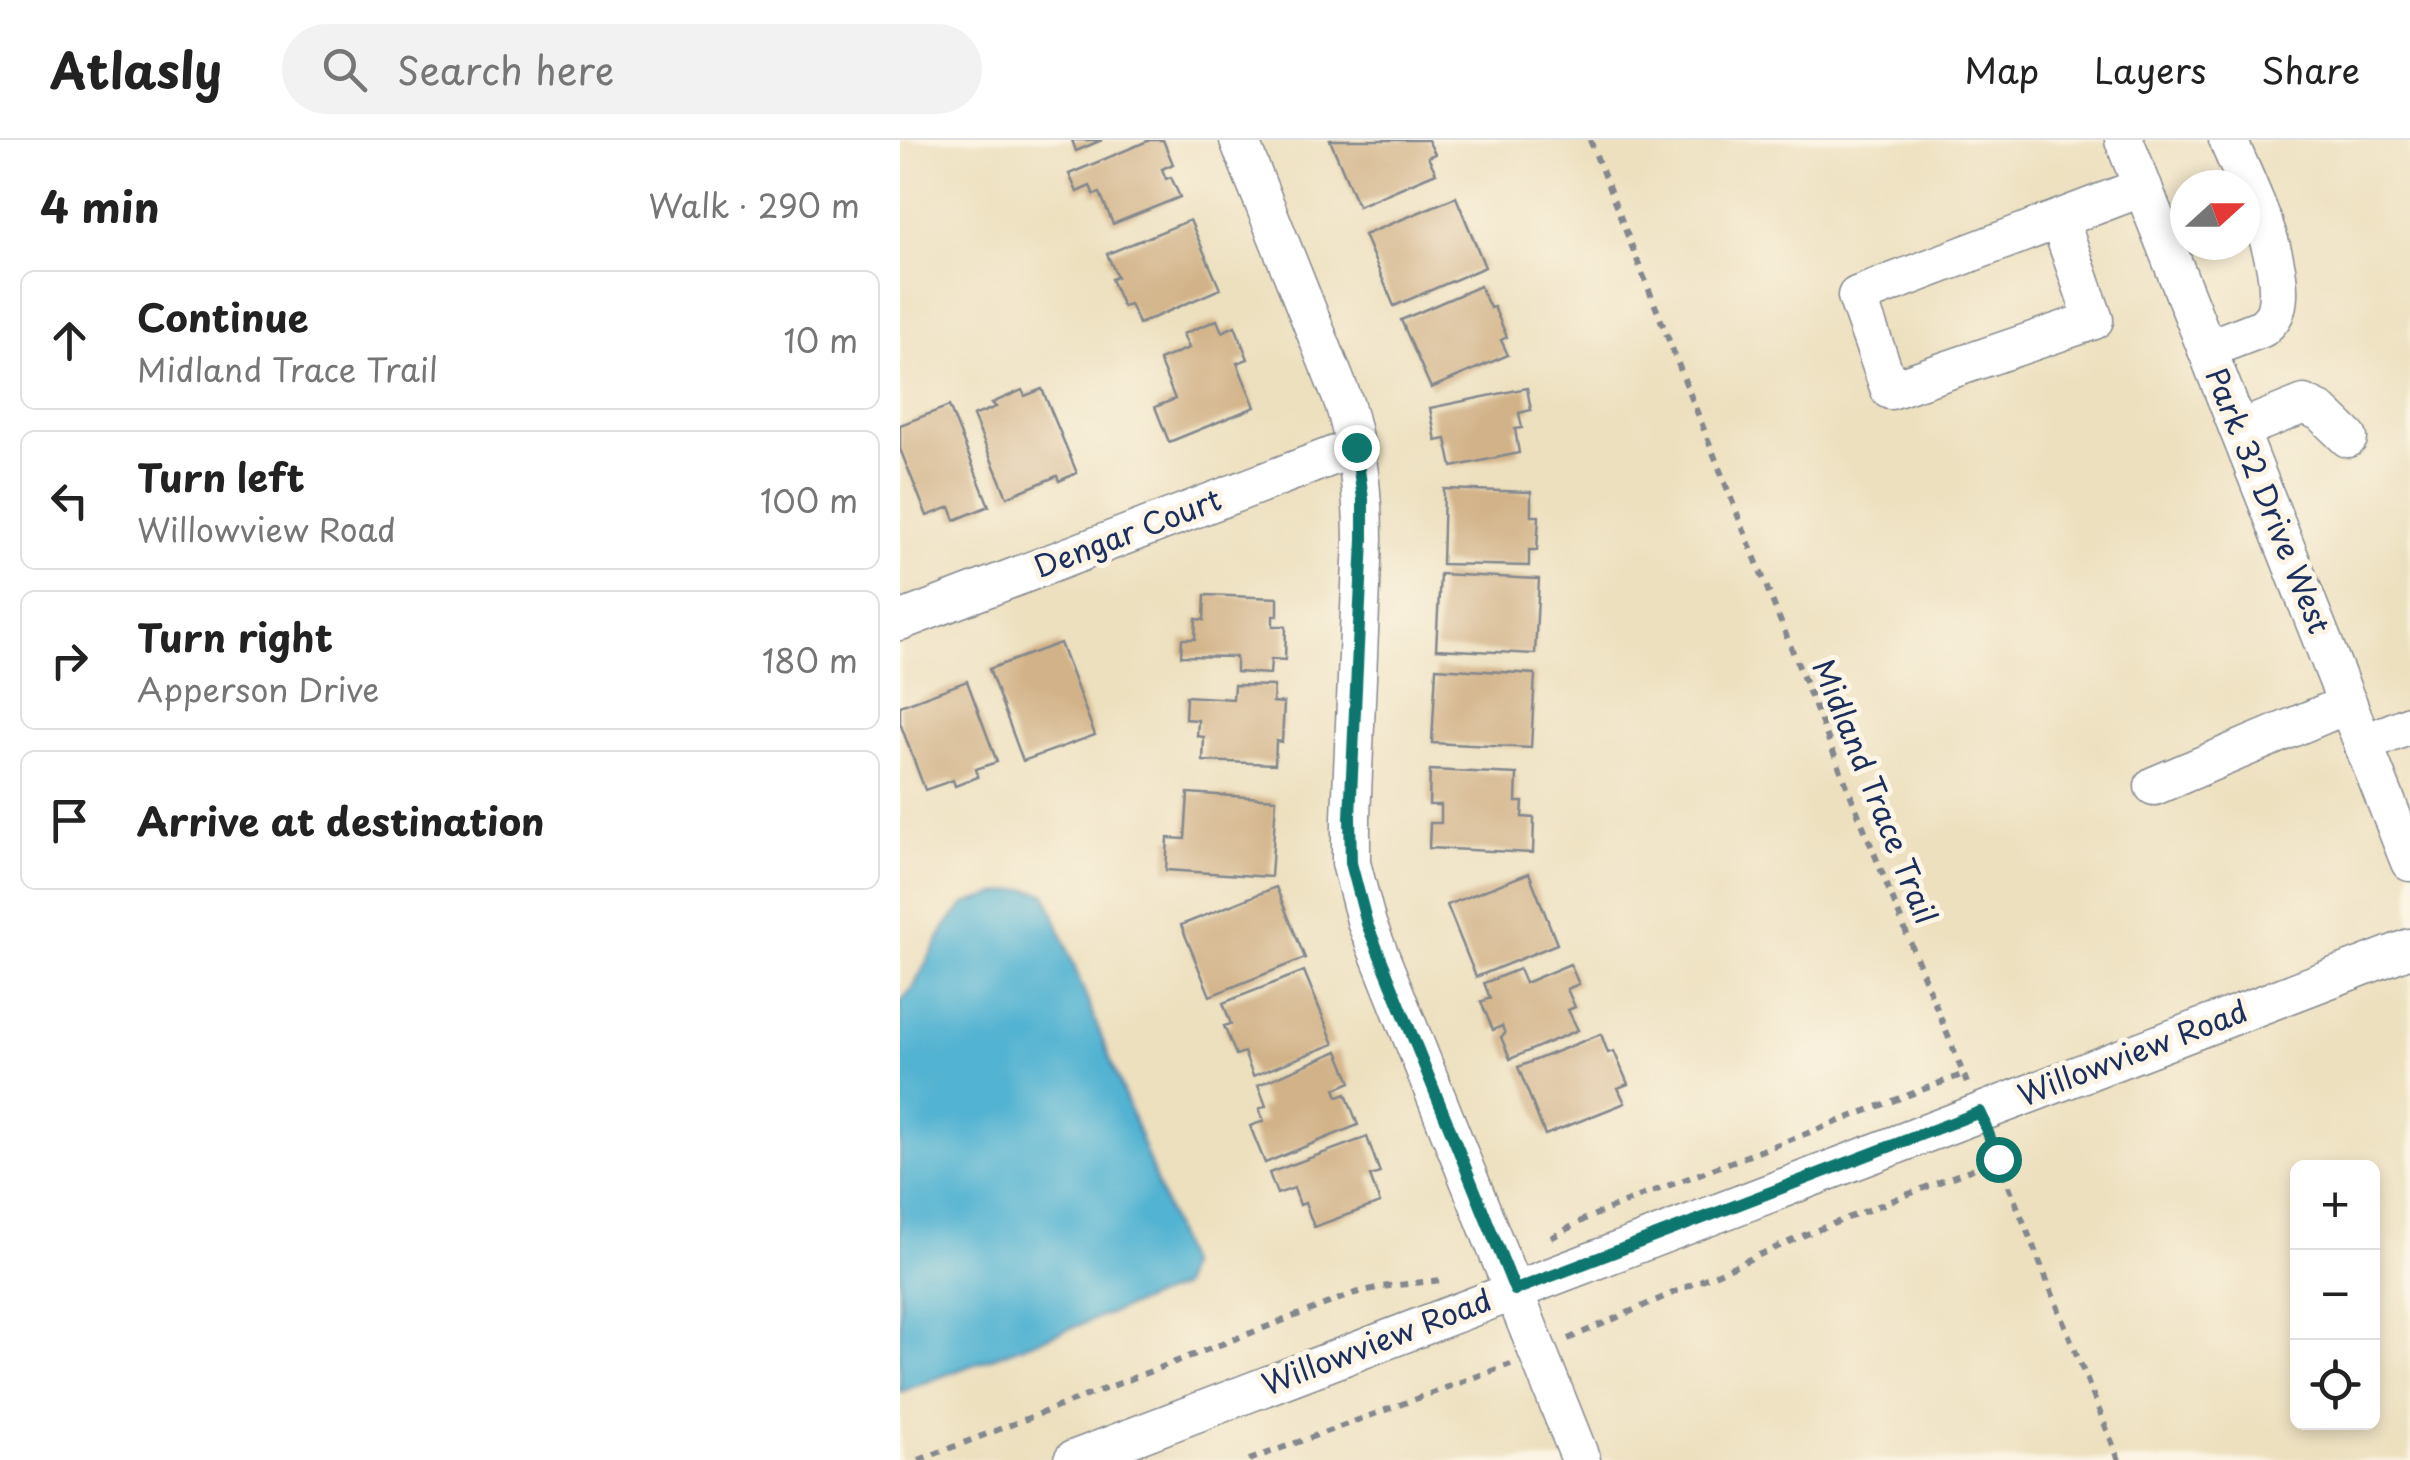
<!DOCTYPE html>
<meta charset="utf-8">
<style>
body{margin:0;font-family:"Playpen Sans",sans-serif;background:#f2f2f2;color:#222}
.controls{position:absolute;right:30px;bottom:30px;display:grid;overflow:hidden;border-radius:15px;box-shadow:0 5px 15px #0003}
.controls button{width:90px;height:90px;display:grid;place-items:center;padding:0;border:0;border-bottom:2px solid #e0e0e0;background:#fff;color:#222;font:50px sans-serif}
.compass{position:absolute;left:1270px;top:30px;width:90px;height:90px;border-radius:50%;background:#fff;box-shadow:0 5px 15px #0003;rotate:69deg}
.stop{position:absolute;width:30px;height:30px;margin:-22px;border:8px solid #0f766e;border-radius:50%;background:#fff}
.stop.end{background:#0f766e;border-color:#fff;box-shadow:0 2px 10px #0008}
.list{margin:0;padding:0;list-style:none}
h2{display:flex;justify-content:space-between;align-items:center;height:130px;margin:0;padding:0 40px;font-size:42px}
h2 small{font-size:32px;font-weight:400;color:#767676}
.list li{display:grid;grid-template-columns:65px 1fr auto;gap:30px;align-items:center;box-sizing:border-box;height:140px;margin:0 20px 20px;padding:0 20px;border:2px solid #e0e0e0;border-radius:15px}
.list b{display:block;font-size:38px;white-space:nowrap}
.list p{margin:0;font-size:32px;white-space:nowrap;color:#767676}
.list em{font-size:32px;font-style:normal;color:#767676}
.icon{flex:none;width:55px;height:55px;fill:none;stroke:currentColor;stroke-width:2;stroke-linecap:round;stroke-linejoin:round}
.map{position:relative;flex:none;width:1510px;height:1320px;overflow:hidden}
header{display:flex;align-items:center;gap:60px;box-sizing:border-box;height:140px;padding:0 50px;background:#fff;border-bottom:2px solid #e0e0e0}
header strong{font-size:48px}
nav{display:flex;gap:55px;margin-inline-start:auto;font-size:35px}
.search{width:700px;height:90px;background:#f2f2f2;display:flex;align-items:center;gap:25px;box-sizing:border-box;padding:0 35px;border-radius:55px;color:#767676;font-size:38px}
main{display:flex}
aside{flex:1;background:#fff}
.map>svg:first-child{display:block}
.water{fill:#53b3d2;stroke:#377198;stroke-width:2.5}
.building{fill:#d2b288}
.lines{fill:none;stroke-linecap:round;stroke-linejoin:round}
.minor-casing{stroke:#84888e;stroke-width:41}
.path{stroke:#84888e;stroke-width:6;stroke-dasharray:8 8;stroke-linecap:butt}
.minor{stroke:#fff;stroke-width:38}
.route{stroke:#0f766e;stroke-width:12}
.labels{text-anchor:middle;stroke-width:10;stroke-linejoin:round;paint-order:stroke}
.street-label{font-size:30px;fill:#1b2f5e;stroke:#fcf5e5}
</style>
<header>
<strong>Atlasly</strong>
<div class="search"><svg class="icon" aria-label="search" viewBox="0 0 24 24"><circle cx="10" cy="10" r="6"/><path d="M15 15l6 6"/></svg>Search here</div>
<nav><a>Map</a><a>Layers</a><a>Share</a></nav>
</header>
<main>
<aside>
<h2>4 min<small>Walk · 290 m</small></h2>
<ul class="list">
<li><svg class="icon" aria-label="ahead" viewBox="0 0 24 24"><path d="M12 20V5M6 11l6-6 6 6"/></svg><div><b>Continue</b><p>Midland Trace Trail</p></div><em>10 m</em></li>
<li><svg class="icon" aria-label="left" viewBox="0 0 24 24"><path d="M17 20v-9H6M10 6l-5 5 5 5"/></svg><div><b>Turn left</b><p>Willowview Road</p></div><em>100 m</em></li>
<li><svg class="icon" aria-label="right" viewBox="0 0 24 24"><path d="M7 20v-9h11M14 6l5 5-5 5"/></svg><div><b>Turn right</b><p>Apperson Drive</p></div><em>180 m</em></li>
<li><svg class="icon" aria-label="arrive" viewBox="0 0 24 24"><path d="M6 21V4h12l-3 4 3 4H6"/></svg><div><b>Arrive at destination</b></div></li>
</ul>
</aside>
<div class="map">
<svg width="1510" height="1320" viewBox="0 0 1510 1320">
<rect width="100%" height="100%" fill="#fcf5e5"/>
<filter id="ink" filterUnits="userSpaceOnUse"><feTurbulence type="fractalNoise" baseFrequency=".01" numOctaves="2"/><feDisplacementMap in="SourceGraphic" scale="20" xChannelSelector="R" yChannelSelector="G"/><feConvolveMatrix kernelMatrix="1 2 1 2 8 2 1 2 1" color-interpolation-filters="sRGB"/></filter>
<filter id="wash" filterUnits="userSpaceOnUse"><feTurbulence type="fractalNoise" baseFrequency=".0048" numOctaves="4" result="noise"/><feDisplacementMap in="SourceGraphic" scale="40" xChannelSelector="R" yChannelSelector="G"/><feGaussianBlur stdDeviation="2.25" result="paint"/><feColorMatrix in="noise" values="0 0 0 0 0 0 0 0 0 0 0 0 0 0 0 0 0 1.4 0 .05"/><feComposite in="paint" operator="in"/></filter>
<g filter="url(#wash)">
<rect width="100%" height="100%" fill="#ede0bf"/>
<path class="water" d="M128 749 146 754 230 970 287 1125 281 1147 0 1252V862L13 848 46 786 65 764 100 753Z"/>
<g id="blocks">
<g class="building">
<path d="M172 0H202L176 11Z"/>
<path d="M250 0H263L273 24 262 29 266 39 271 37 280 57 213 84 200 53 194 55 190 46 177 52 169 34Z"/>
<path d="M430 0H528L535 14 528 17 536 33 458 66Z"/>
<path d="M556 57 585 127 494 166 464 95Z"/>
<path d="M290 80 320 149 239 184 230 164 223 167 211 139 217 137 207 114Z"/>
<path d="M580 146 590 168 594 167 607 197 601 200 608 215 531 248 501 180Z"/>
<path d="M317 180 322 192 335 186 348 219 337 223 355 267 269 302 255 267 275 259 259 220 289 208 283 194Z"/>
<path d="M627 248 631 270 619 273 622 288 615 289 619 313 552 327 546 299 536 301 530 268Z"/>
<path d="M142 249 177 333 159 341 157 336 107 357 73 276 96 267 92 263 122 250 125 256Z"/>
<path d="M49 266 89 366 55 380 50 367 27 376 0 309V285Z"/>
<path d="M544 349 631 352V376H639L637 410H629V426L542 424Z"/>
<path d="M540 434 639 439 635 514 536 509Z"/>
<path d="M305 455 378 458V476H373V486H386L385 520 371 519 370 534 336 532V517L281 516 282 499H295L296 479 304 480Z"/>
<path d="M160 503 195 595 123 621 89 529Z"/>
<path d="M536 528 635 534 631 608 532 603Z"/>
<path d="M67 541 97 622 76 629 78 637 55 646 53 640 25 650 0 583V566Z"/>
<path d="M334 545 374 546 373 562 384 563 382 602 376 601 375 624 303 621 304 597 297 596 298 580 285 579 286 556 333 559Z"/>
<path d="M530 630 617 634 616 662H623L622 677 634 678 633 713 529 708 530 683H541V665H529Z"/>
<path d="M288 653 376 659 371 737 266 730 268 698 285 699Z"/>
<path d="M629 733 657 804 576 837 547 765Z"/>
<path d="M376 747 405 818 310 856 281 785Z"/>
<path d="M670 824 679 844 667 849 675 867 668 870 678 890 610 919 601 897 605 894 602 886 593 890 581 862 590 858 584 843 619 829 625 843Z"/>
<path d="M404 831 434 904 353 936 344 912 336 915 324 886 331 884 323 863Z"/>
<path d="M701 894 708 913 714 911 728 944 718 948 725 963 645 995 618 927Z"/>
<path d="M438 911 451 942 435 949 438 957 446 954 458 985 365 1023 350 986 364 981 359 969 366 966 358 945Z"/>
<path d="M467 997 480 1033 470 1036 480 1063 414 1087 405 1063 400 1065 394 1048 377 1054 369 1033Z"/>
</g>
</g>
</g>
<g filter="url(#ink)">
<use href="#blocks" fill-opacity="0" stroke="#84888e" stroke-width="2.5"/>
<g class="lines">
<defs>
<g id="minor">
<path d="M339 0 444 263C458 308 463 352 463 399L451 677V723L467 784 681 1320"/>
<path d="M1224 0 1510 722"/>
<path d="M1159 79 1194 180 990 250 957 156 1243 47"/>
<path d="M1307 209 1362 188C1368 183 1374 177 1376 169 1388 123 1346 43 1328 0"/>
<path d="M1339 290 1404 264 1421 272 1448 298"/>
<path d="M0 481 456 307"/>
<path d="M1463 604 1510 585"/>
<path d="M1254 646 1448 564"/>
<path d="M173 1320 1510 808"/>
</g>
</defs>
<use href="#minor" class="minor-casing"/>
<g class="path">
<path d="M690 0 840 381 1067 943"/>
<path d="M1091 1001 1219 1320"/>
<path d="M651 1098 687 1078 741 1056 1064 934"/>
<path d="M668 1199 907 1094 1098 1019"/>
<path d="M19 1320 455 1153 481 1147 541 1140"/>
<path d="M349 1320 611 1224"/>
</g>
<use href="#minor" class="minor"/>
</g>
</g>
<g class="lines" filter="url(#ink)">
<path class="route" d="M456 307 463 359V399L450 677 451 723 467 784 615 1150 1080 972 1098 1019"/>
</g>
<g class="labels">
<g class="street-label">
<text transform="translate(1367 361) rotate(68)" y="10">Park 32 Drive West</text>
<text transform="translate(228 394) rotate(-21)" y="10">Dengar Court</text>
<text transform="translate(974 652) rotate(68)" y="10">Midland Trace Trail</text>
<text transform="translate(1233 914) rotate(-21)" y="10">Willowview Road</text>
<text transform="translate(477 1203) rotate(-21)" y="10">Willowview Road</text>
</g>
</g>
</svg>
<div class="controls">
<button>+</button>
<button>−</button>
<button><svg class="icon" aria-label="locate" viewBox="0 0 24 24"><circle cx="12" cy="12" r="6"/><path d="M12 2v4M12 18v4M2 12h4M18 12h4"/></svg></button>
</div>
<svg class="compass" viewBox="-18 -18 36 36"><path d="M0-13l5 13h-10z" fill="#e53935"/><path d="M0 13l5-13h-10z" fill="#767676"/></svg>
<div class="stop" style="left:1098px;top:1019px"></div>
<div class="stop end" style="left:456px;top:307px"></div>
</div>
</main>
